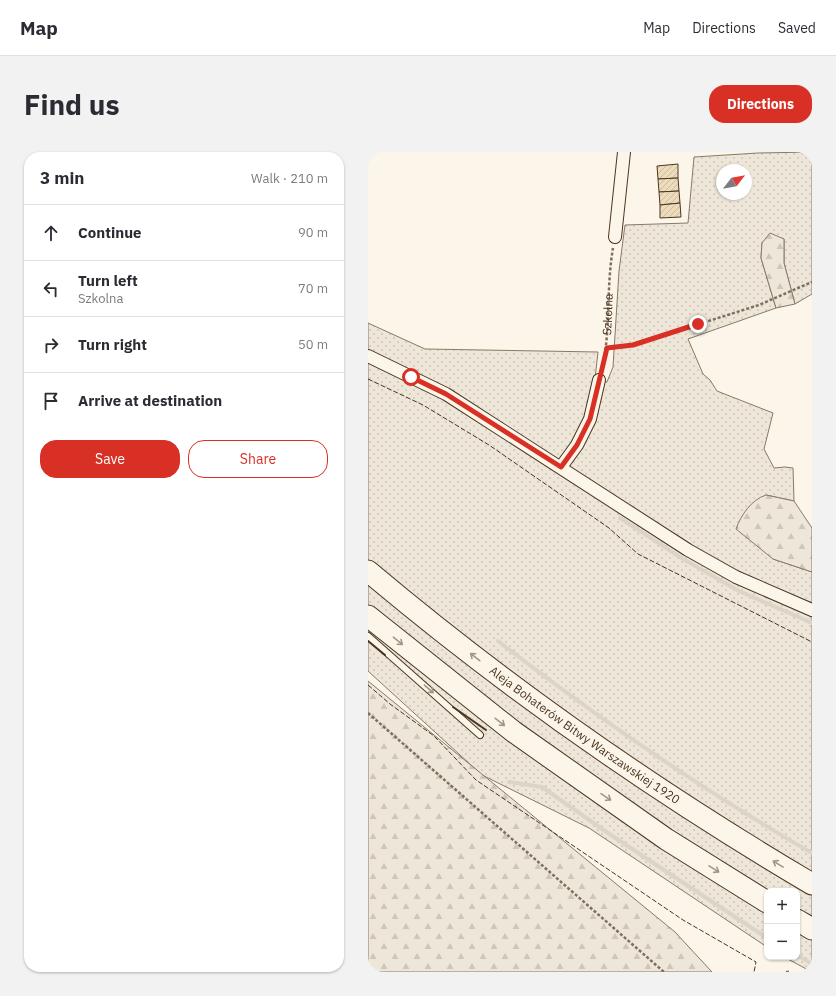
<!DOCTYPE html>
<meta charset="utf-8">
<style>
body{margin:0;font-family:"IBM Plex Sans",sans-serif;background:#f2f2f3;color:#2b2b33}
.controls{position:absolute;right:12px;bottom:12px;display:grid;overflow:hidden;border-radius:8px;box-shadow:0 1px 3px #0004}
.controls button{width:36px;height:36px;display:grid;place-items:center;padding:0;border:0;border-bottom:1px solid #e1e1e2;background:#fff;color:#2b2b33;font:20px sans-serif}
.compass{position:absolute;left:348px;top:12px;width:36px;height:36px;border-radius:50%;background:#fff;box-shadow:0 1px 3px #0004;rotate:59deg}
.stop{position:absolute;width:12px;height:12px;margin:-9px;border:3px solid #d93025;border-radius:50%;background:#fff}
.stop.end{background:#d93025;border-color:#fff;box-shadow:0 1px 4px #0008}
.list{margin:0;padding:0;list-style:none}
h2{display:flex;justify-content:space-between;align-items:center;height:52px;margin:0;padding:0 16px;font-size:17px}
h2 small{font-size:13px;font-weight:400;color:#7c7c81}
.list li{display:grid;grid-template-columns:26px 1fr auto;gap:12px;align-items:center;box-sizing:border-box;height:56px;padding:0 16px;border-top:1px solid #e1e1e2}
.list b{display:block;font-size:15px;white-space:nowrap}
.list p{margin:0;font-size:13px;white-space:nowrap;color:#7c7c81}
.list em{font-size:13px;font-style:normal;color:#7c7c81}
.actions{display:flex;gap:8px;padding:12px 16px}
.actions a{flex:1;padding:9px 0;border:1px solid #d93025;border-radius:16px;text-align:center;font-size:14px;color:#d93025}
.actions .main{background:#d93025;color:#fff}
.icon{flex:none;width:22px;height:22px;fill:none;stroke:currentColor;stroke-width:2;stroke-linecap:round;stroke-linejoin:round}
.map{position:relative;flex:none;width:444px;height:820px;overflow:hidden;border-radius:16px}
header{display:flex;align-items:center;gap:24px;box-sizing:border-box;height:56px;padding:0 20px;background:#fff;border-bottom:1px solid #e1e1e2}
header strong{font-size:19px}
nav{display:flex;gap:22px;margin-inline-start:auto;font-size:14px}
.intro{display:flex;align-items:center;justify-content:space-between;box-sizing:border-box;height:96px;padding:0 24px}
h1{margin:0;font-size:28px}
.button{padding:10px 18px;border-radius:16px;background:#d93025;color:#fff;font-size:14px;font-weight:700}
main{display:flex;gap:24px;padding:0 24px}
aside{flex:1;background:#fff;border-radius:16px;box-shadow:0 1px 3px #0004}
.map>svg:first-child{display:block}
.grass{fill:url(#grass-dots);stroke:#887966;fill-rule:evenodd}
.forest{fill:url(#forest-firs);stroke:#887966}
.lines{fill:none;stroke-linecap:round;stroke-linejoin:round}
.stream{stroke:#dcd4c6;stroke-width:4}
.building{fill:url(#building-hatch);stroke:#4a3520}
.service-casing{stroke:#4a3520;stroke-width:8}
.minor-casing{stroke:#4a3520;stroke-width:14}
.motorway-casing{stroke:#4a3520;stroke-width:23}
.path{stroke:#7f6f5c;stroke-width:2.5;stroke-dasharray:3 2;stroke-linecap:butt}
.service{stroke:#fbf6e9;stroke-width:6}
.minor{stroke:#fbf6e9;stroke-width:12}
.motorway{stroke:#fbf6e9;stroke-width:21}
.fence{stroke:#4a3520;stroke-width:1;stroke-dasharray:5 2;stroke-linecap:butt}
.wall{stroke:#4a3520;stroke-width:2}
.oneway{stroke:#a29684}
.route{stroke:#d93025;stroke-width:5}
.labels{text-anchor:middle;stroke-width:3;stroke-linejoin:round;paint-order:stroke}
.street-label{font-size:12px;fill:#4a3520;stroke:#fbf6e9}
</style>
<header>
<strong>Map</strong>
<nav><a>Map</a><a>Directions</a><a>Saved</a></nav>
</header>
<div class="intro"><h1>Find us</h1><a class="button">Directions</a></div>
<main>
<aside>
<h2>3 min<small>Walk · 210 m</small></h2>
<ul class="list">
<li><svg class="icon" aria-label="ahead" viewBox="0 0 24 24"><path d="M12 20V5M6 11l6-6 6 6"/></svg><div><b>Continue</b></div><em>90 m</em></li>
<li><svg class="icon" aria-label="left" viewBox="0 0 24 24"><path d="M17 20v-9H6M10 6l-5 5 5 5"/></svg><div><b>Turn left</b><p>Szkolna</p></div><em>70 m</em></li>
<li><svg class="icon" aria-label="right" viewBox="0 0 24 24"><path d="M7 20v-9h11M14 6l5 5-5 5"/></svg><div><b>Turn right</b></div><em>50 m</em></li>
<li><svg class="icon" aria-label="arrive" viewBox="0 0 24 24"><path d="M6 21V4h12l-3 4 3 4H6"/></svg><div><b>Arrive at destination</b></div></li>
</ul>
<div class="actions"><a class="main">Save</a><a>Share</a></div>
</aside>
<div class="map">
<svg width="444" height="820" viewBox="0 0 444 820">
<defs>
<pattern id="grass-dots" width="8" height="8" patternUnits="userSpaceOnUse"><rect width="8" height="8" fill="#ede6d9"/><path d="M2 2h.1M6 6h.1" fill="none" stroke="#cdc6ba" stroke-width="1.8" stroke-linecap="round"/></pattern>
<pattern id="forest-firs" width="22" height="20" patternUnits="userSpaceOnUse"><rect width="22" height="20" fill="#ede6d9"/><path d="M5 1l3.5 6h-7zM16 11l3.5 6h-7z" fill="#cdc6ba"/></pattern>
<pattern id="building-hatch" width="6" height="6" patternUnits="userSpaceOnUse"><rect width="6" height="6" fill="#ecdcbc"/><path d="M-1 1l2-2M0 6l6-6M5 7l2-2" fill="none" stroke="#ccbda1"/></pattern>
</defs>
<rect width="100%" height="100%" fill="#fbf6e9"/>
<path class="grass" d="M444 0V142L427 152 416 111V87L394 91 393 106 408 156 320 187 335 222 342 228 349 239 405 261 396 297 406 316 417 315 425 316 426 349 398 343 405 407 444 420V820L416 805H429V739H399V795L221 676 114 623 0 519V171L57 197 230 200 227 227 239 230 245 215 251 119 257 73 320 71 326 5 390 1ZM354 18H378V42H354Z"/>
<g class="forest">
<path d="M402 81 416 87V111L427 152 408 156 393 106 394 91Z"/>
<path d="M398 343 426 349 444 376V420L405 407 368 377C373 363 383 348 398 343Z"/>
<path d="M0 529 307 780 344 820H0Z"/>
</g>
<g class="lines">
<g class="stream">
<path d="M252 366 315 407 371 439 444 471"/>
<path d="M130 489C230 566 334 638 444 701"/>
<path d="M141 630 174 635 237 679 399 786"/>
<path d="M429 803 444 812"/>
</g>
</g>
<g class="building">
<path d="M310 12V26L290 27 289 14Z"/>
<path d="M310 26 311 39 291 40 290 27Z"/>
<path d="M311 39 312 51 292 53 291 40Z"/>
<path d="M312 51 313 65 292 66V53Z"/>
</g>
<g class="lines">
<defs>
<path id="service" d="M0 484 112 583"/>
<g id="minor">
<path d="M247 85 256 0"/>
<path d="M0 204 78 242 320 398 368 425 444 458"/>
<path d="M193 315 209 293 222 267 231 228"/>
</g>
<g id="motorway">
<path id="s2" d="M0 419C139 536 288 640 444 732"/>
<path d="M0 464 146 580 298 687 399 750"/>
<path d="M429 768 444 777"/>
</g>
</defs>
<use href="#service" class="service-casing"/>
<use href="#minor" class="minor-casing"/>
<use href="#motorway" class="motorway-casing"/>
<g class="path">
<path d="M239 196 265 193 391 153 444 130"/>
<path id="s1" d="M234 218C243 178 238 136 245 96"/>
<path d="M0 561 296 820"/>
<path d="M418 820H422"/>
</g>
<use href="#service" class="service"/>
<use href="#minor" class="minor"/>
<use href="#motorway" class="motorway"/>
<g class="fence">
<path d="M0 227 55 253 121 293 241 376 270 402 444 490"/>
<path d="M0 533 22 552 66 584 108 628 315 768 388 810 386 820"/>
</g>
<g class="wall">
<path d="M0 489 17 503"/>
<path d="M85 555 118 578"/>
</g>
</g>
<defs><path id="oneway-shaft" d="M-6 0H5M1.5-3L5.5 0L1.5 3" fill="none" stroke-width="1.6" stroke-linecap="round" stroke-linejoin="round"/></defs>
<g class="oneway">
<use href="#oneway-shaft" transform="translate(30 489) rotate(39)"/>
<use href="#oneway-shaft" transform="translate(107 505) rotate(-142)"/>
<use href="#oneway-shaft" transform="translate(61 537) rotate(41)"/>
<use href="#oneway-shaft" transform="translate(132 570) rotate(38)"/>
<use href="#oneway-shaft" transform="translate(238 645) rotate(34)"/>
<use href="#oneway-shaft" transform="translate(410 712) rotate(-149)"/>
<use href="#oneway-shaft" transform="translate(346 717) rotate(32)"/>
</g>
<g class="lines">
<path class="route" d="M43 225 78 242 193 315 209 293 222 267 239 196 265 193 330 172"/>
</g>
<g class="labels">
<g class="street-label">
<text dy="4" stroke="none"><textPath href="#s1" startOffset="56">Szkolna</textPath></text>
<text dy="4" stroke="none"><textPath href="#s2" startOffset="272">Aleja Bohaterów Bitwy Warszawskiej 1920</textPath></text>
</g>
</g>
</svg>
<div class="controls">
<button>+</button>
<button>−</button>
</div>
<svg class="compass" viewBox="-18 -18 36 36"><path d="M0-13l5 13h-10z" fill="#e53935"/><path d="M0 13l5-13h-10z" fill="#7c7c81"/></svg>
<div class="stop" style="left:43px;top:225px"></div>
<div class="stop end" style="left:330px;top:172px"></div>
</div>
</main>
